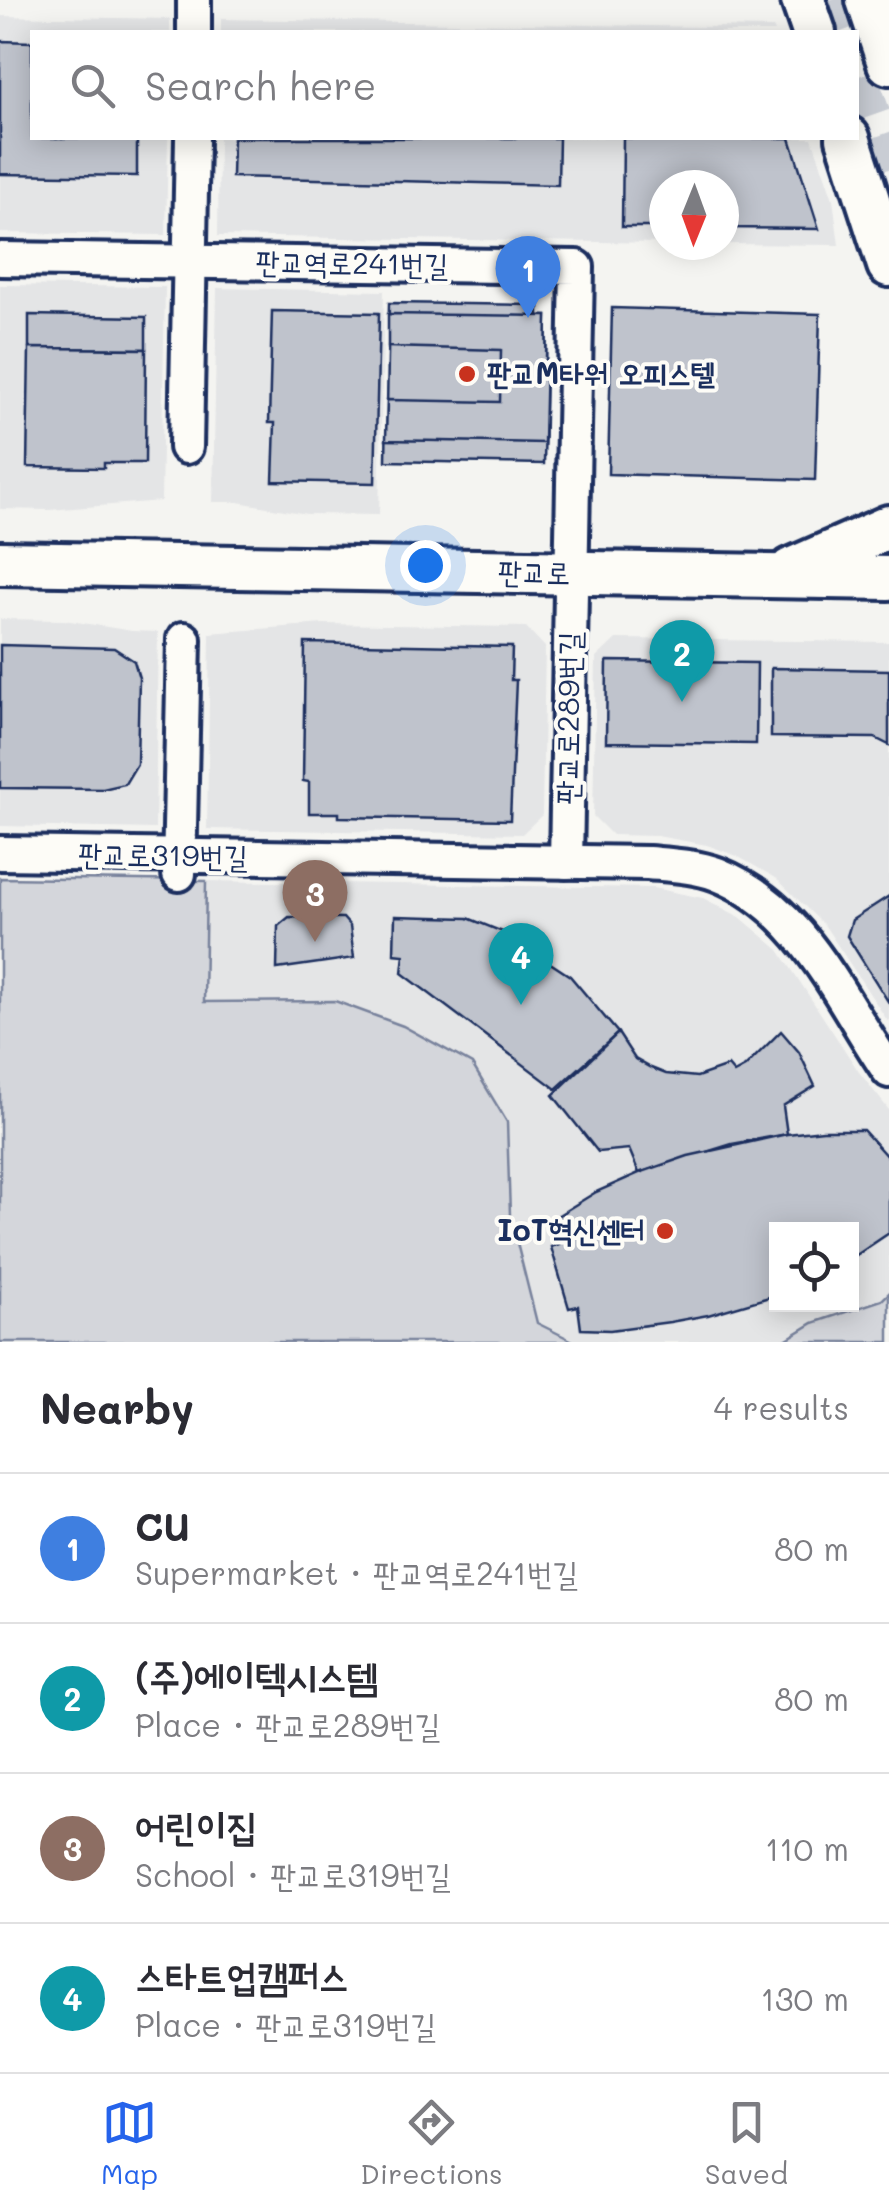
<!DOCTYPE html>
<meta charset="utf-8">
<style>
body{margin:0;font-family:Mali,"Poor Story",sans-serif;background:#f2f2f3;color:#2b2b33}
.controls{position:absolute;right:30px;bottom:30px;display:grid;overflow:hidden;border-radius:0px;box-shadow:0 5px 25px #0003}
.controls button{width:90px;height:90px;display:grid;place-items:center;padding:0;border:0;border-bottom:2px solid #e1e1e2;background:#fff;color:#2b2b33;font:50px sans-serif}
.compass{position:absolute;left:649px;top:170px;width:90px;height:90px;border-radius:50%;background:#fff;box-shadow:0 5px 25px #0003;rotate:181deg}
.you{position:absolute;left:425px;top:565px;width:35px;height:35px;margin:-25px;border:8px solid #fff;border-radius:50%;background:#1a73e8;box-shadow:0 0 0 15px #1a73e833}
.badge{display:grid;place-items:center;width:65px;height:65px;border-radius:50%;background:#2563eb;color:#fff;font-size:32px;font-weight:700}
.pin{position:absolute;translate:-50% -82px;filter:drop-shadow(0 2px 5px #0008)}
.pin::after{content:'';position:absolute;top:52px;width:35px;height:30px;background:inherit;clip-path:polygon(0 0,100% 0,50% 100%)}
.list{margin:0;padding:0;list-style:none}
h2{display:flex;justify-content:space-between;align-items:center;height:130px;margin:0;padding:0 40px;font-size:42px}
h2 small{font-size:32px;font-weight:400;color:#7c7c81}
.list li{display:grid;grid-template-columns:65px 1fr auto;gap:30px;align-items:center;box-sizing:border-box;height:150px;padding:0 40px;border-top:2px solid #e1e1e2}
.list b{display:block;font-size:38px;white-space:nowrap}
.list p{margin:0;font-size:32px;white-space:nowrap;color:#7c7c81}
.list em{font-size:32px;font-style:normal;color:#7c7c81}
.icon{flex:none;width:55px;height:55px;fill:none;stroke:currentColor;stroke-width:2;stroke-linecap:round;stroke-linejoin:round}
.map{position:relative;flex:none;width:889px;height:1342px;overflow:hidden}
.search{position:absolute;background:#fff;box-shadow:0 5px 25px #0003;left:30px;right:30px;top:30px;height:110px;display:flex;align-items:center;gap:25px;box-sizing:border-box;padding:0 35px;border-radius:0px;color:#7c7c81;font-size:38px}
.sheet{height:730px;background:#fff}
nav{display:flex;justify-content:space-around;align-items:center;box-sizing:border-box;height:140px;border-top:2px solid #e1e1e2;background:#fff;font-size:28px;color:#7c7c81}
nav a{display:grid;justify-items:center;gap:5px}
nav .on{color:#2563eb}
.map>svg:first-child{display:block}
.built{fill:#e4e5e6;fill-rule:evenodd}
.green{fill:#d4d6db;stroke:#78829c;stroke-width:2.5}
.building{fill:#bfc3cc;stroke:#1b2f5e;stroke-width:2.5}
.lines{fill:none;stroke-linecap:round;stroke-linejoin:round}
.major-tunnel{stroke:#c9cdd4;stroke-width:42;stroke-dasharray:42 21;stroke-linecap:butt}
.minor-casing{stroke:#1b2f5e;stroke-width:40}
.major-casing{stroke:#1b2f5e;stroke-width:50}
.minor{stroke:#fdfcf7;stroke-width:32}
.major{stroke:#fdfcf7;stroke-width:42}
.poi-dot{fill:#c8321e;stroke:#fdfcf7;stroke-width:4}
.labels{text-anchor:middle;stroke-width:8;stroke-linejoin:round;paint-order:stroke}
.street-label{font-size:30px;fill:#1b2f5e;stroke:#fdfcf7}
.poi-label{font-size:30px;font-weight:bold;fill:#1b2f5e;stroke:#fdfcf7;text-anchor:start}
</style>
<div class="map">
<svg width="889" height="1342" viewBox="0 0 889 1342">
<rect width="100%" height="100%" fill="#f4f4f1"/>
<filter id="ink" filterUnits="userSpaceOnUse"><feTurbulence type="fractalNoise" baseFrequency=".01" numOctaves="2"/><feDisplacementMap in="SourceGraphic" scale="20" xChannelSelector="R" yChannelSelector="G"/><feConvolveMatrix kernelMatrix="1 2 1 2 8 2 1 2 1" color-interpolation-filters="sRGB"/></filter>
<g filter="url(#ink)">
<g class="built">
<path d="M0 16 170 19V32H32V138H168L166 235 0 233Z"/>
<path d="M221 19 773 28 775 32H221Z"/>
<path d="M219 138H812L833 199 839 245 724 244V185H664V243L218 236Z"/>
<path d="M0 285 165 287 161 501 49 510 0 509Z"/>
<path d="M217 288 384 291 379 515 307 514 238 502H213Z"/>
<path d="M0 619 64 620 132 631 158 632 155 829 0 826Z"/>
<path d="M323 624 526 627 545 647 542 815 522 834 207 829 210 633Z"/>
<path d="M616 639 889 642V1023L825 926 776 878 737 856 707 845 657 836 612 835 593 816 596 658Z"/>
<path d="M206 881 653 888 703 898 740 917 779 950 859 1072 889 1110V1293L882 1300 813 1323 782 1342H575L537 1323 510 1215 507 1122 204 1002ZM776 1230H852V1304H776Z"/>
</g>
<g class="green">
<path d="M0 878 206 881 204 1002 335 1001 403 1026 472 1064 507 1122 510 1215 537 1323 575 1342H0Z"/>
<path d="M889 1293V1342H782L813 1323 882 1300Z"/>
</g>
<g class="building">
<path d="M0 41 32 42V138H137V176L0 174Z"/>
<path d="M233 138H559L558 185 232 177Z"/>
<path d="M623 138H790L819 229 724 228V185H664V227H622Z"/>
<path d="M389 303 539 305V316H547L544 464 386 461Z"/>
<path d="M612 308 820 314 815 480 608 474Z"/>
<path d="M272 311 379 313 375 483 273 481 275 423H269Z"/>
<path d="M388 314 547 316 544 443 386 440 387 400 500 402 501 350 388 347Z"/>
<path d="M29 315 146 317V349L29 348Z"/>
<path d="M29 348 146 349 145 463H104V468L27 467Z"/>
<path d="M305 643 512 647 511 680H516L510 820 339 817V813H309V782L303 781Z"/>
<path d="M0 645 114 648 134 661 139 678 137 764 125 784 103 789 0 788Z"/>
<path d="M607 661 757 663 756 744 606 742Z"/>
<path d="M771 668 889 670V745L875 738 771 737Z"/>
<path d="M889 896V1003L847 936 852 920Z"/>
<path d="M395 916 468 918 503 932 570 976 618 1033 556 1089 402 973 404 955 394 954Z"/>
<path d="M289 917 343 918 350 926 354 958 277 969 278 926Z"/>
<path d="M781 1031 799 1052 815 1086 783 1106 787 1134 732 1144 639 1173 629 1149 598 1152 553 1095 618 1033 635 1059 651 1068 666 1074 697 1077 728 1066 734 1073 745 1067Z"/>
<path d="M823 1130H863L889 1159V1233L852 1258V1230H776V1295L708 1315 670 1322 610 1330 581 1329 578 1306 569 1308 551 1247 559 1244 549 1221 596 1192 639 1173 688 1156 787 1134Z"/>
</g>
<g class="lines">
<g class="major-tunnel">
<path d="M829 0 841 32"/>
<path d="M856 77 889 169"/>
</g>
<defs>
<g id="minor">
<path d="M194 32V0"/>
<path d="M0 259 577 267 566 862"/>
<path d="M186 447 192 138"/>
<path d="M0 853 648 863C670 865 696 866 717 874 804 908 840 1000 889 1071"/>
<path d="M179 874 184 639"/>
</g>
<g id="major">
<path d="M803 0 814 32"/>
<path d="M868 0 889 63"/>
<path d="M848 138 889 265"/>
<path d="M0 563 889 578"/>
<path d="M791 570 889 527"/>
</g>
</defs>
<use href="#minor" class="minor-casing"/>
<use href="#major" class="major-casing"/>
<use href="#minor" class="minor"/>
<use href="#major" class="major"/>
</g>
</g>
<g class="poi-dot">
<circle cx="467" cy="374" r="10"/>
<circle cx="665" cy="1231" r="10"/>
</g>
<g class="labels">
<g class="street-label">
<text transform="translate(352 264) rotate(1)" y="10">판교역로241번길</text>
<text transform="translate(534 573) rotate(1)" y="10">판교로</text>
<text transform="translate(569 718) rotate(-89)" y="10">판교로289번길</text>
<text transform="translate(163 856) rotate(1)" y="10">판교로319번길</text>
</g>
<g class="poi-label">
<text x="487" y="384">판교M타워 오피스텔</text>
<text x="645" y="1241" text-anchor="end">IoT혁신센터</text>
</g>
</g>
</svg>
<div class="controls">
<button><svg class="icon" aria-label="locate" viewBox="0 0 24 24"><circle cx="12" cy="12" r="6"/><path d="M12 2v4M12 18v4M2 12h4M18 12h4"/></svg></button>
</div>
<svg class="compass" viewBox="-18 -18 36 36"><path d="M0-13l5 13h-10z" fill="#e53935"/><path d="M0 13l5-13h-10z" fill="#7c7c81"/></svg>
<div class="you"></div>
<div class="pin badge" style="left:528px;top:318px;background:#3f7fe0">1</div>
<div class="pin badge" style="left:682px;top:702px;background:#0f9aa8">2</div>
<div class="pin badge" style="left:315px;top:942px;background:#8d6e63">3</div>
<div class="pin badge" style="left:521px;top:1005px;background:#0f9aa8">4</div>
<div class="search"><svg class="icon" aria-label="search" viewBox="0 0 24 24"><circle cx="10" cy="10" r="6"/><path d="M15 15l6 6"/></svg>Search here</div>
</div>
<section class="sheet">
<h2>Nearby<small>4 results</small></h2>
<ul class="list">
<li><span class="badge" style="background:#3f7fe0">1</span><div><b>CU</b><p>Supermarket · 판교역로241번길</p></div><em>80 m</em></li>
<li><span class="badge" style="background:#0f9aa8">2</span><div><b>(주)에이텍시스템</b><p>Place · 판교로289번길</p></div><em>80 m</em></li>
<li><span class="badge" style="background:#8d6e63">3</span><div><b>어린이집</b><p>School · 판교로319번길</p></div><em>110 m</em></li>
<li><span class="badge" style="background:#0f9aa8">4</span><div><b>스타트업캠퍼스</b><p>Place · 판교로319번길</p></div><em>130 m</em></li>
</ul>
</section>
<nav>
<a class="on"><svg class="icon" aria-label="map" viewBox="0 0 24 24"><path d="M3 6l6-2 6 2 6-2v14l-6 2-6-2-6 2zM9 4v14M15 6v14"/></svg>Map</a>
<a><svg class="icon" aria-label="directions" viewBox="0 0 24 24"><path d="M12 3l9 9-9 9-9-9zM9 14v-3h6M13 9l2 2-2 2"/></svg>Directions</a>
<a><svg class="icon" aria-label="saved" viewBox="0 0 24 24"><path d="M7 4h10v16l-5-4-5 4z"/></svg>Saved</a>
</nav>
